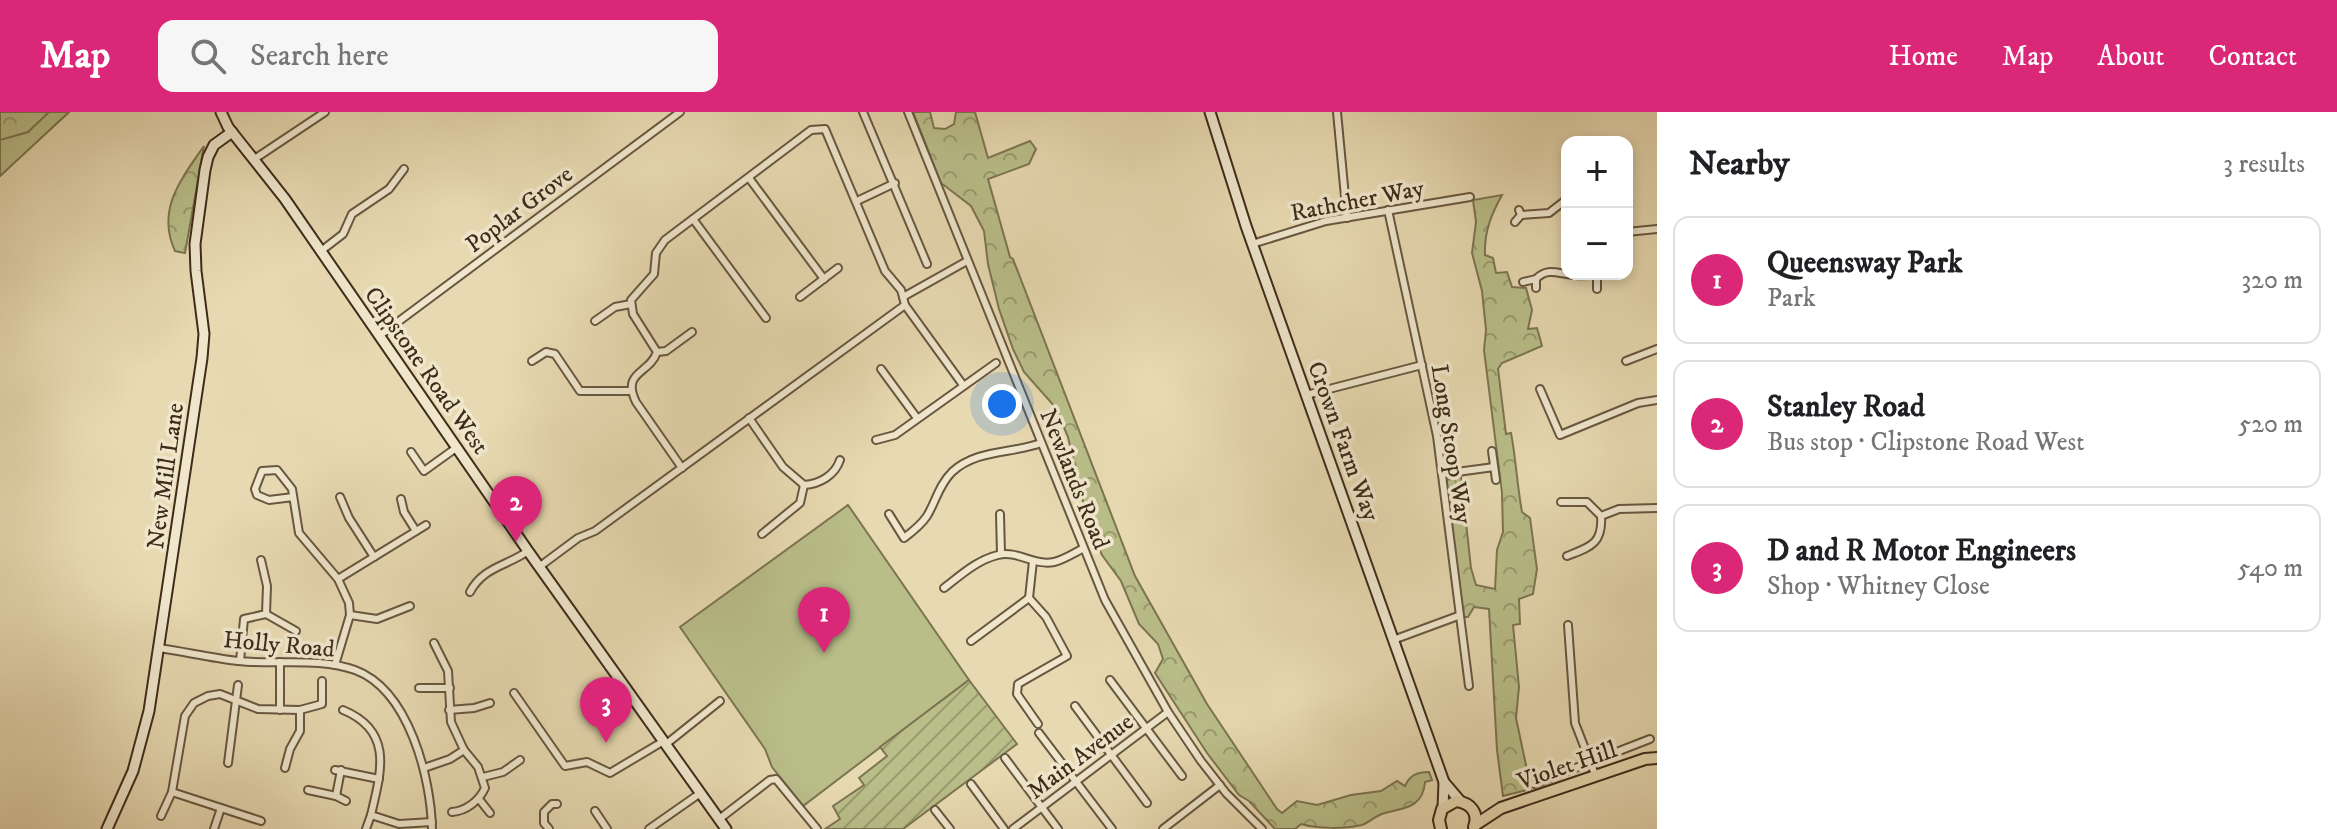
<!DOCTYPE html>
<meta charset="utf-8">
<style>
body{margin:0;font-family:"IM FELL DW Pica",serif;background:#f6f6f6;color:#202124}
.controls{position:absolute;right:24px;top:24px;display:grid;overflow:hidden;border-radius:16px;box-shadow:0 4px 12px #0003}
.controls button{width:72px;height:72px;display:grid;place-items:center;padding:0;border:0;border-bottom:2px solid #e0e0e0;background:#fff;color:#202124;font:40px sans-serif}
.you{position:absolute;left:1002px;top:292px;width:28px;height:28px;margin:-20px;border:6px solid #fff;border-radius:50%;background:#1a73e8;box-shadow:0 0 0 12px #1a73e833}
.badge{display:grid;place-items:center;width:52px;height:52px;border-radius:50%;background:#db2777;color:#fff;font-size:26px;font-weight:700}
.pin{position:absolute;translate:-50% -66px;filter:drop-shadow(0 2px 4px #0008)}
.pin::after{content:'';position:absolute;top:42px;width:28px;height:24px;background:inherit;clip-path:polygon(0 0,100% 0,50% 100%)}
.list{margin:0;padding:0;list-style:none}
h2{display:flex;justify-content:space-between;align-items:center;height:104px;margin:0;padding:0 32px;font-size:34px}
h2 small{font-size:26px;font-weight:400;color:#757577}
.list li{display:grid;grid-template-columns:52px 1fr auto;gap:24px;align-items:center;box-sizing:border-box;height:128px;margin:0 16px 16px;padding:0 16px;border:2px solid #e0e0e0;border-radius:16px}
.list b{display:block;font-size:30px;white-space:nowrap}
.list p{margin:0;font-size:26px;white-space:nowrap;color:#757577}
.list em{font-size:26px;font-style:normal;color:#757577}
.icon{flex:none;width:44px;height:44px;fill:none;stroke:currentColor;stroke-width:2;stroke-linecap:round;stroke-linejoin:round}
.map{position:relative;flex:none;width:1657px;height:717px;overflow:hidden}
header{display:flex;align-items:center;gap:48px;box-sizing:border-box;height:112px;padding:0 40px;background:#db2777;color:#fff}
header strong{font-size:38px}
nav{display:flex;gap:44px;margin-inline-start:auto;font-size:28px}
.search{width:560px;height:72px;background:#f6f6f6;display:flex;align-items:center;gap:20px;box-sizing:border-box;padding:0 28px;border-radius:16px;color:#757577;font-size:30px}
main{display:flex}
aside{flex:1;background:#fff}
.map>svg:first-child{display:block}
.forest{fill:url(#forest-crowns);stroke:#7c7552;stroke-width:2}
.park{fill:#b9be89;stroke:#7c7552;stroke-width:2}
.garden{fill:url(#garden-furrows);stroke:#7c7552;stroke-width:2}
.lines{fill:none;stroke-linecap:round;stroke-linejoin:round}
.street-casing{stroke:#685740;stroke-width:10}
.secondary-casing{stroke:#3e2c1a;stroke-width:13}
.primary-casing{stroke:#3e2c1a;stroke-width:14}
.street{stroke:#efe6cc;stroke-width:6}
.secondary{stroke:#efe6cc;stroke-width:9}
.primary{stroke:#e7d9b1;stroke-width:10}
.labels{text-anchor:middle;stroke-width:7;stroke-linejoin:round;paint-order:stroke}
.street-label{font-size:24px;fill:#3e2c1a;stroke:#efe6cc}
</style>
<header>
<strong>Map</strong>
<div class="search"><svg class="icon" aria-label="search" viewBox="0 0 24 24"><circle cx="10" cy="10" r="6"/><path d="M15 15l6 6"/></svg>Search here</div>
<nav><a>Home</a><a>Map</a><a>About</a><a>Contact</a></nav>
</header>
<main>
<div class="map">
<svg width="1657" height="717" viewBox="0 0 1657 717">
<defs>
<pattern id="forest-crowns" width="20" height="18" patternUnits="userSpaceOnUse" patternTransform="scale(2)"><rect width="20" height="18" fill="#b9be89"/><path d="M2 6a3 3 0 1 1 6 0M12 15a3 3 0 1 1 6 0" fill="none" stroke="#989b6f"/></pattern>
<pattern id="garden-furrows" width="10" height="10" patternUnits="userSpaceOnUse" patternTransform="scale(2)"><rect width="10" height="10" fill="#b9be89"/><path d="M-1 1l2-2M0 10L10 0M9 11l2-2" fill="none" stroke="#989b6f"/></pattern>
</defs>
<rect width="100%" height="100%" fill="#e7d9b1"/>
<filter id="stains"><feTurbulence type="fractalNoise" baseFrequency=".0025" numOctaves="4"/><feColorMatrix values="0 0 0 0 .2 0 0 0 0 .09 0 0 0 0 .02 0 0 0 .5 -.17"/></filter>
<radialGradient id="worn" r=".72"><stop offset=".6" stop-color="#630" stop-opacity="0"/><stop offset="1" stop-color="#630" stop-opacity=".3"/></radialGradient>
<g class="forest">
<path d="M0 0H69L0 64Z"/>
<path d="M913 0H930L934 16 945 17 954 12 956 0H975L988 46 1030 29 1036 37 1029 52 988 67 1010 145 1013 147 1135 464 1207 592 1277 697 1282 701 1297 689 1317 693 1351 683 1381 679 1397 669 1405 674C1410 663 1417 660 1429 660L1432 668 1425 670C1423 695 1406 696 1385 701 1376 703 1370 710 1362 713 1344 717 1318 717 1301 712L1295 717H1275L1249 689 1239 683 1207 641 1155 561 1163 547 1158 532 1139 512 1121 469 1102 443 1089 415 1068 325 1056 296 1024 260 1013 237 999 197 988 152 984 119 971 94 941 71Z"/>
<path d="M204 34 185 141 175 139C156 98 181 67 204 34Z"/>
<path d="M1502 83C1491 103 1484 120 1485 143L1493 146 1496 161 1507 160 1512 175 1526 176 1532 198 1528 217 1537 216 1542 234 1502 251 1498 257 1506 322 1511 321C1516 347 1517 373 1522 400L1530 406 1537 457 1533 482 1519 487 1520 512 1513 513 1519 575 1516 606 1531 677 1503 684 1497 638 1489 497 1474 495 1468 505H1462L1446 368 1461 365 1471 456 1476 473 1495 477 1497 438 1503 420 1502 381 1484 238 1486 218 1482 179 1472 141 1476 110 1473 88Z"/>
</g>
<g class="park">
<path d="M49 0H69L0 64V28L28 20Z"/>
<path d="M848 393 969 568 803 694 772 655 765 637 680 515Z"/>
</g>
<path class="garden" d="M969 568 1017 632 903 717H825L840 707 833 694 864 673 859 666 887 644 880 635Z"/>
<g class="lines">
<defs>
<g id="street">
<path d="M863 0 927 152"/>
<path d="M908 0 1105 488 1168 600 1201 649 1226 681 1262 717"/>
<path d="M1337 0 1347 106"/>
<path d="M253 48 325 0"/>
<path d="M749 66 824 167"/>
<path d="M857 89 895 71"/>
<path d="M1388 98 1437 324 1469 574"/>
<path d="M1521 103 1549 101 1567 87"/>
<path d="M693 107 766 206"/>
<path d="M1515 110 1521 103 1519 98"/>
<path d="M1627 120 1657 117"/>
<path d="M1252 132 1326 109 1470 85"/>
<path d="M321 139 343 122 352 102 389 77 404 57"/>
<path d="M1597 162V177"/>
<path d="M1536 167C1548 154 1560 163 1576 163 1583 164 1590 163 1597 162"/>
<path d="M1523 170 1536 167V176"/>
<path d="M800 185 838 156"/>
<path d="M903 185 967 149"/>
<path d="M905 193 963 273"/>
<path d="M595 209 615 195 631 192"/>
<path d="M379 224 680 0"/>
<path d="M657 240 666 239 692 220"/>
<path d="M532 249 546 240 555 242 580 279H631"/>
<path d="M1626 249 1657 237"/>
<path d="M881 257 917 306"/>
<path d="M1540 277 1560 323 1638 291 1657 288"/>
<path d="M1306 283 1422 253"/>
<path d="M749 306 783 355 804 373C820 372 835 363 840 348"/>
<path d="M876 328 895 323 996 251"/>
<path d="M1492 339 1496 368"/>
<path d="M411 340 424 359 456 336"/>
<path d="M682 356 636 290C621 259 650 262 657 240L633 202 631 188 654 162 656 141 665 128 811 18 825 17 885 159 901 178 903 185"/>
<path d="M1442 362 1494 355"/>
<path d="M293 385 269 388 257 383 255 377 262 359 277 358 292 377 299 421 338 467 349 491 350 503 335 553"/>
<path d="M340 385 349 406 374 445"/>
<path d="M401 387 404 400 416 419"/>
<path d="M1561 390H1587L1601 404C1603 432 1590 435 1567 444"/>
<path d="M889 402 904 426C912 420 921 413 927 404 936 389 939 373 952 360 977 337 1011 342 1041 331"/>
<path d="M1000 402 1001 442"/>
<path d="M1601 404 1619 397 1657 396"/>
<path d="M762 422 800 391 804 373"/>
<path d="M539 455 578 426 595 419 905 193 903 185"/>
<path d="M338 467 426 413"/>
<path d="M944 476C961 463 977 448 998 443 1017 438 1034 454 1054 450 1063 448 1074 441 1082 437"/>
<path d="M470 480C483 455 507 454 528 439"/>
<path d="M1029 486 1046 505 1067 544 1018 572 1017 582 1038 612"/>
<path d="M266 502 296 519"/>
<path d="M350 503 377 507 410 494"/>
<path d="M1568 513 1575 611 1596 665"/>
<path d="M1393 528 1458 504"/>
<path d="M971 529 1029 486 1033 449"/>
<path d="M159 536C186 540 212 546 238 549 276 553 319 545 355 558 409 578 431 666 432 717"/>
<path d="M240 549 244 507 266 502 267 474 261 448"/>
<path d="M1110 568 1182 664"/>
<path d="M419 576H450"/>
<path d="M514 581 565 654 587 650 610 661 662 630"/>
<path d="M1075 594 1147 691"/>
<path d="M280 598V550"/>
<path d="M300 598 322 592V569"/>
<path d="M343 598C394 619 381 660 371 703L399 712 432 710"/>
<path d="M449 598 474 596 490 591"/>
<path d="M1039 621 1112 717"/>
<path d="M665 633 720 589"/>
<path d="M1005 646 1058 717"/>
<path d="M228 651 238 573"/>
<path d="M424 656 450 647 464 638 451 610 448 559 434 531"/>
<path d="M335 658 379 667"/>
<path d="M483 665 503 660 520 648"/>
<path d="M971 672 1004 717"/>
<path d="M1534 672 1650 627"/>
<path d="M308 678 336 684 346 689"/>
<path d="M172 680 261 709"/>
<path d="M336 684 341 658"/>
<path d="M479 687 490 701"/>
<path d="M935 698 950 717"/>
<path d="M595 699 607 717"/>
<path d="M452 700C466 699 479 689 485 676L478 655 464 638"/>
<path d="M161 704 172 680 185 604 194 591 208 584 220 582 258 597 300 598V619L290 637 285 656"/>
<path d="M718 708 770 668 776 667 817 717"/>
<path d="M214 717 221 696"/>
<path d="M366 717 371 703"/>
<path d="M549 717 544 711V700L552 692H557"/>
<path d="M649 717 699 682"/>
<path d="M1013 717 1168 600"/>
<path d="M1163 717 1220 673"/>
</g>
<g id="secondary">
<path d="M221 0 228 15 285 87 528 439 726 717"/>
<path d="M1210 0 1246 114 1444 670 1461 690"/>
<path d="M1443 696 1444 670"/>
<path d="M107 717 133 659 149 599 202 246 204 222 196 159 195 132 205 58 208 45 214 33 232 20"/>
</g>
<g id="primary">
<path d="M1475 713 1501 696 1645 647 1657 646"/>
<path d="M1441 717 1439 708 1442 697 1456 689C1471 691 1479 701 1474 715"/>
</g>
</defs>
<use href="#street" class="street-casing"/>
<use href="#secondary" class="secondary-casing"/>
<use href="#primary" class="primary-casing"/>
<use href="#street" class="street"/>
<use href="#secondary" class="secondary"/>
<use href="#primary" class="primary"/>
</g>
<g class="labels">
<g class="street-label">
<text transform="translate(1357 88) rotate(-11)" y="8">Rathcher Way</text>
<text transform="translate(519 97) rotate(-37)" y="8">Poplar Grove</text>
<text transform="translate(427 258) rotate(55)" y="8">Clipstone Road West</text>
<text transform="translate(1344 329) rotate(70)" y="8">Crown Farm Way</text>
<text transform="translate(1452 332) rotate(81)" y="8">Long Stoop Way</text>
<text transform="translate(165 364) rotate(-82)" y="8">New Mill Lane</text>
<text transform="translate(1075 367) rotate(68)" y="8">Newlands Road</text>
<text transform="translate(279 532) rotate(5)" y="8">Holly Road</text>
<text transform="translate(1080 644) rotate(-37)" y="8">Main Avenue</text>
<text transform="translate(1567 653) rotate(-19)" y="8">Violet Hill</text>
</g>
</g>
<rect width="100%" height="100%" filter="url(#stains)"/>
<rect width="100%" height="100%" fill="url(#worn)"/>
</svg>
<div class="controls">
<button>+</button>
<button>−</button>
</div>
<div class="you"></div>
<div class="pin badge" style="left:824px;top:541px">1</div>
<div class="pin badge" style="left:516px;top:430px">2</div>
<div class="pin badge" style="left:606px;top:631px">3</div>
</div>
<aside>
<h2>Nearby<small>3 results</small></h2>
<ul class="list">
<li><span class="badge">1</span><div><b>Queensway Park</b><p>Park</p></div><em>320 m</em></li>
<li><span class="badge">2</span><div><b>Stanley Road</b><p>Bus stop · Clipstone Road West</p></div><em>520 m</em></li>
<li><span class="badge">3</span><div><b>D and R Motor Engineers</b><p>Shop · Whitney Close</p></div><em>540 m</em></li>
</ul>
</aside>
</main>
